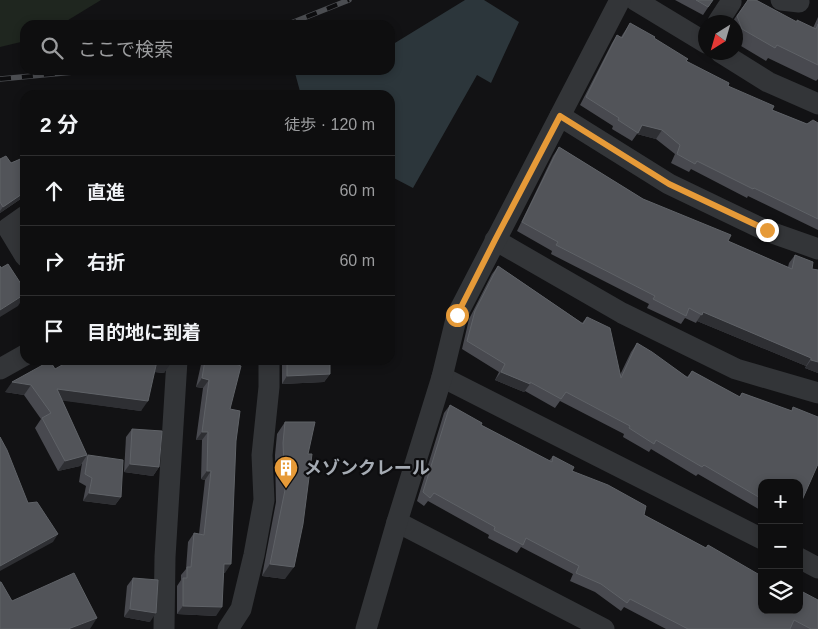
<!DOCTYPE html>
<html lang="ja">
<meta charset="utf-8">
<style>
body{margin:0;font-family:Helvetica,"Noto Sans JP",sans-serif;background:#1c1c1d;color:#f1f3f6}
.controls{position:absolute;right:15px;bottom:15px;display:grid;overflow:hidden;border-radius:10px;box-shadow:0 2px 8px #0003}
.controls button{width:45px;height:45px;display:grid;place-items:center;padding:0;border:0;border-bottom:1px solid #2e2e2f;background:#0e0e0f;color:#f1f3f6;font:25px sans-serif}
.compass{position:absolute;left:698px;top:15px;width:45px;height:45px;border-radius:50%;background:#0e0e0f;box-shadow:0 2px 8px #0003;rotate:217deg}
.stop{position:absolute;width:15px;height:15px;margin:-11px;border:4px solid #e69a38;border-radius:50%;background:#fff}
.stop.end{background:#e69a38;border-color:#fff;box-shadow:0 1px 5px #0008}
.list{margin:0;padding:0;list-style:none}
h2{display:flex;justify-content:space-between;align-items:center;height:65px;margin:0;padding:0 20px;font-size:21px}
h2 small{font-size:16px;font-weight:400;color:#9b9c9e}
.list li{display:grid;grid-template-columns:32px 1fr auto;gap:15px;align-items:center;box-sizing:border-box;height:70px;padding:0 20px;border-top:1px solid #2e2e2f}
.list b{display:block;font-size:19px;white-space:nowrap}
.list em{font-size:16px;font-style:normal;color:#9b9c9e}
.icon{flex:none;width:28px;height:28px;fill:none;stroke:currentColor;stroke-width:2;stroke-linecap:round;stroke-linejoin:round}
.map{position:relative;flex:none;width:818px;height:629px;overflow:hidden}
.search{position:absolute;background:#0e0e0f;box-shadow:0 2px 8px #0003;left:20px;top:20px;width:375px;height:55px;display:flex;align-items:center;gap:12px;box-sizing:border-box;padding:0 18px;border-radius:15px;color:#9b9c9e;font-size:19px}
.panel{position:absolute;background:#0e0e0f;box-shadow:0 2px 8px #0003;left:20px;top:90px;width:375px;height:275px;border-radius:15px}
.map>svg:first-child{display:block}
.green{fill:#1f261f}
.water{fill:#2c363b}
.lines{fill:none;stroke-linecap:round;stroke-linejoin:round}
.minor{stroke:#333538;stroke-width:21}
.rail-casing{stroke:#4b4d51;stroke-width:5.5}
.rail{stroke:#0d0d0f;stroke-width:4;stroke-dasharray:11;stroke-linecap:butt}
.wall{fill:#48494f}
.shaded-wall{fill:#2e2f33}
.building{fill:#525459;stroke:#5f6267}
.route{stroke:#e69a38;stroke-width:6}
.labels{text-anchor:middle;stroke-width:4.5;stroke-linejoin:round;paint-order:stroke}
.poi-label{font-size:18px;font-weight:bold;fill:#a5abb3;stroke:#0d0d0f;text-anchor:start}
</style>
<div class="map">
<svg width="818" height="629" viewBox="0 0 818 629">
<rect width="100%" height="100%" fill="#121214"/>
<path class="green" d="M0 0H101L60 25H25V41L0 47Z"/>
<path class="water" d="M465 0H484L519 22 491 83 477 75 413 188 390 176V95H301L295 73 305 70H390V46Z"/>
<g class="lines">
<g class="minor">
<path d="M635 0 706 43"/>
<path d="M781 0 799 2"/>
<path d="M718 22 731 2 730 0"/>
<path d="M720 52 768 82 818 104"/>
<path d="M560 116 669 184 767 231 818 249"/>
<path d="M25 216 8 228 25 256"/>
<path d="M495 240 622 313 736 369 818 393"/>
<path d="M0 369 25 355"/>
<path d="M442 377 762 539"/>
<path d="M397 522 604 629"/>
<path d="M799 558 818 568"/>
<path d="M164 629 165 557 177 360"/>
<path d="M228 629 241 609 254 555 264 500 262 455 269 387V360"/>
<path d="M366 629 397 522 442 377 457 315 620 0"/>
</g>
<defs>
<g id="rail">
<path d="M286 25 349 0"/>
<path d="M0 79 95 70"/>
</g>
</defs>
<use href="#rail" class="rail-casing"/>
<use href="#rail" class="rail"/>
</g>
<g class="wall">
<path d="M675 0H713L703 15Z"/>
<path d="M748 0 796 22 813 28 818 17V79L816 81 768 58 766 61 736 43V22H732Z"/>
<path d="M630 23 654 38 686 61 728 86 772 110 807 124 818 123V230L748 196 747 198 691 169 689 172 671 163 675 154 656 139 637 134 632 141 612 129 613 126 580 105 612 43 617 35 621 37Z"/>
<path d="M559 147 643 199 728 241 788 267 789 263 795 255 812 269 818 270V373L805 368 806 366 697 321 696 323 685 318 681 324 647 308 649 304 551 254 552 251 517 231 553 156Z"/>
<path d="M25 157V196L0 213V159L11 163Z"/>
<path d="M498 266 582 323 587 317 620 375 631 352 637 343 687 377 692 371 739 397 742 393 791 411 793 407 762 483V511L698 474 696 476 651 449 649 452 623 437 624 434 560 401 555 408 525 391 524 392 495 380 499 372 462 349 469 319 492 274Z"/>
<path d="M171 360 164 373 154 372 141 411 62 400 87 455 121 497 115 505 83 501 86 486 79 482 82 463 80 466 58 471 35 428 41 419 24 395 5 392 55 369Z"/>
<path d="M202 360H225L230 409 236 441 225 573H223L216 616 177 614V586L181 580V575L186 569 188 542 194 533 199 534 205 480 201 479 202 440H196L203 388 196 387Z"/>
<path d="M282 360H330V374L324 382 282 384Z"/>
<path d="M450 405 481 425 549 461 553 456 572 471 644 515 706 548 708 545 762 610H799L818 629H666L624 607 621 611 595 592 570 581 573 574 521 547 517 553 488 538 489 535 428 501 424 506 417 501 444 413Z"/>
<path d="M285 422 308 454 285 579 262 576 276 502 275 455 277 434Z"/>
<path d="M132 429 159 467 153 476 124 472 126 437Z"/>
<path d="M133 578 150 622 124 617 127 586Z"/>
</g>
<g class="shaded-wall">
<path d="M642 125 662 130 656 139 637 134Z"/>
<path d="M25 192V196L0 213V211L3 207Z"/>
<path d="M25 294V295L18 306 0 317V310Z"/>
<path d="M703 312 811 358 806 366 697 321Z"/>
<path d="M811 360 818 362V373L805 368Z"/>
<path d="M157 361 171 363 164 373 149 371Z"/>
<path d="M501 372 530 384 524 392 495 380Z"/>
<path d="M330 374 324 382 282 384 287 376Z"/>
<path d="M202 378 209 380 203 388 196 387Z"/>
<path d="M12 382 31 385 24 395 5 392Z"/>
<path d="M57 389 148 401 141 411 50 399Z"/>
<path d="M202 432H208L202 440H196Z"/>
<path d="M87 455 80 466 58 471 65 461Z"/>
<path d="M130 464 159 467 153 476 124 472Z"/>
<path d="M207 471H211L205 480 201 479Z"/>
<path d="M89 493 121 497 115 505 83 501Z"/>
<path d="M58 534 53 542 0 571V566Z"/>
<path d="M224 564H231L225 573 218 572Z"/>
<path d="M270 564 294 567 285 579 262 576Z"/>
<path d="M183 606 222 607 216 616 177 614Z"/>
<path d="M130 609 156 613 150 622 124 617Z"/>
<path d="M97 618 90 629H68Z"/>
</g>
<g class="building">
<path d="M696 0H713L708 7Z"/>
<path d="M748 0H756L797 22V20L816 29 818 24V65L777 45 775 48 742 29 737 16Z"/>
<path d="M630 23 655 37 654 38 688 59 686 61 729 83 728 86 774 106 772 110 807 124 813 120 818 123V219L754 188 753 189 697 161 695 164 677 154 680 145 662 130 642 125 638 133 618 120 619 118 586 97 617 35 622 38Z"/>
<path d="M559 147 643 199 731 235 728 241 792 269 795 255 813 262 812 269 818 270V362L811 360V358L703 312 702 315 689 308 686 316 653 299 655 296 556 245 558 242 522 222Z"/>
<path d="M6 156 11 163 25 157V192L3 207 0 202V159Z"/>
<path d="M8 264 25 290V294L0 310V266L1 268Z"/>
<path d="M498 266 583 324 587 317 610 328 621 378 637 343 652 352 688 378 692 371 740 397 742 393 792 411 793 407 818 417V464L799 507V483H762V499L704 465 702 467 656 440 654 444 629 428 630 426 566 392 561 399 530 382V384L501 372 505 364 467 341 475 311Z"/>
<path d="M71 360H171V363L157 361 148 401 57 389 87 455 65 461 42 418 51 413 31 385 12 382 50 361 55 369Z"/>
<path d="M205 360H225L241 366 230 409 240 411 236 441 231 564H224L222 607 183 606V578H187V567H191L194 533 204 535 211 471H207L208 432H202L209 380 202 378Z"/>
<path d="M287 360H330V374L287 376Z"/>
<path d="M450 405 482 423 481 425 552 462 553 456 574 467 572 471 608 485 646 506 644 515 706 548 708 545 758 574H762V610H799V590L818 600V629H811L794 620 790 629H688L630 599 627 603 601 584 576 573 579 566 526 538 523 545 494 530 495 527 434 493 430 498 423 492Z"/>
<path d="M285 422H315L308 454H312L303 524 294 567 270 564 285 490 283 443Z"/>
<path d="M132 429 162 431 159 467 130 464Z"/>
<path d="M0 437 7 450 28 503 37 502 58 534 0 566Z"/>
<path d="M88 455 123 460 121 497 89 493 92 478 85 474Z"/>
<path d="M74 573 97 618 68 629H0V582H1L12 601Z"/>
<path d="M133 578 158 580 156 613 130 609Z"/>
</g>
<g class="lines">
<path class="route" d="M457 315 495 240 560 116 669 184 767 230"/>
</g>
<defs>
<symbol id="building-pin" viewBox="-11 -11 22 30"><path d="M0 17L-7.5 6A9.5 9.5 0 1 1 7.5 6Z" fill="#e69a38" stroke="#0d0d0f"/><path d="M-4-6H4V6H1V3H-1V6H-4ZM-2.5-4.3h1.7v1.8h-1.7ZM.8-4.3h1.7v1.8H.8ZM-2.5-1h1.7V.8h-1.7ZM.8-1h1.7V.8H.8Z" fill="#fff"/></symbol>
</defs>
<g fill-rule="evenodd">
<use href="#building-pin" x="272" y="454" width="28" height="38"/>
</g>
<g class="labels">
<g class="poi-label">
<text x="304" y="474">メゾンクレール</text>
</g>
</g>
</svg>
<div class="controls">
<button>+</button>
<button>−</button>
<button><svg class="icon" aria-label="layers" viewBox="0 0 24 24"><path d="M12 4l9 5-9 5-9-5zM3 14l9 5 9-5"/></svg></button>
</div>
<svg class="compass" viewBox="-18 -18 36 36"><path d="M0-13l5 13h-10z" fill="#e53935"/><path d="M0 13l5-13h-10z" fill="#9b9c9e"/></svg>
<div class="stop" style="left:457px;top:315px"></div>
<div class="stop end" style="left:767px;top:230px"></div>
<div class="search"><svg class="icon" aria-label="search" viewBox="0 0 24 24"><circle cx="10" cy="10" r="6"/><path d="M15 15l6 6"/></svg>ここで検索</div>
<section class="panel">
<h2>2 分<small>徒歩 · 120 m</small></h2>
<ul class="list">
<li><svg class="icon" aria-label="ahead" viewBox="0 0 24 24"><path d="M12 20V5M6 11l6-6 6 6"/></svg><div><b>直進</b></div><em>60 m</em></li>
<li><svg class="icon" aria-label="right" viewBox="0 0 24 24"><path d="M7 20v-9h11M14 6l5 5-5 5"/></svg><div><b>右折</b></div><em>60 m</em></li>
<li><svg class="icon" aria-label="arrive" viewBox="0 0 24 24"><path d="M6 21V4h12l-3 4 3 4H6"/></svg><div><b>目的地に到着</b></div></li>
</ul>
</section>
</div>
